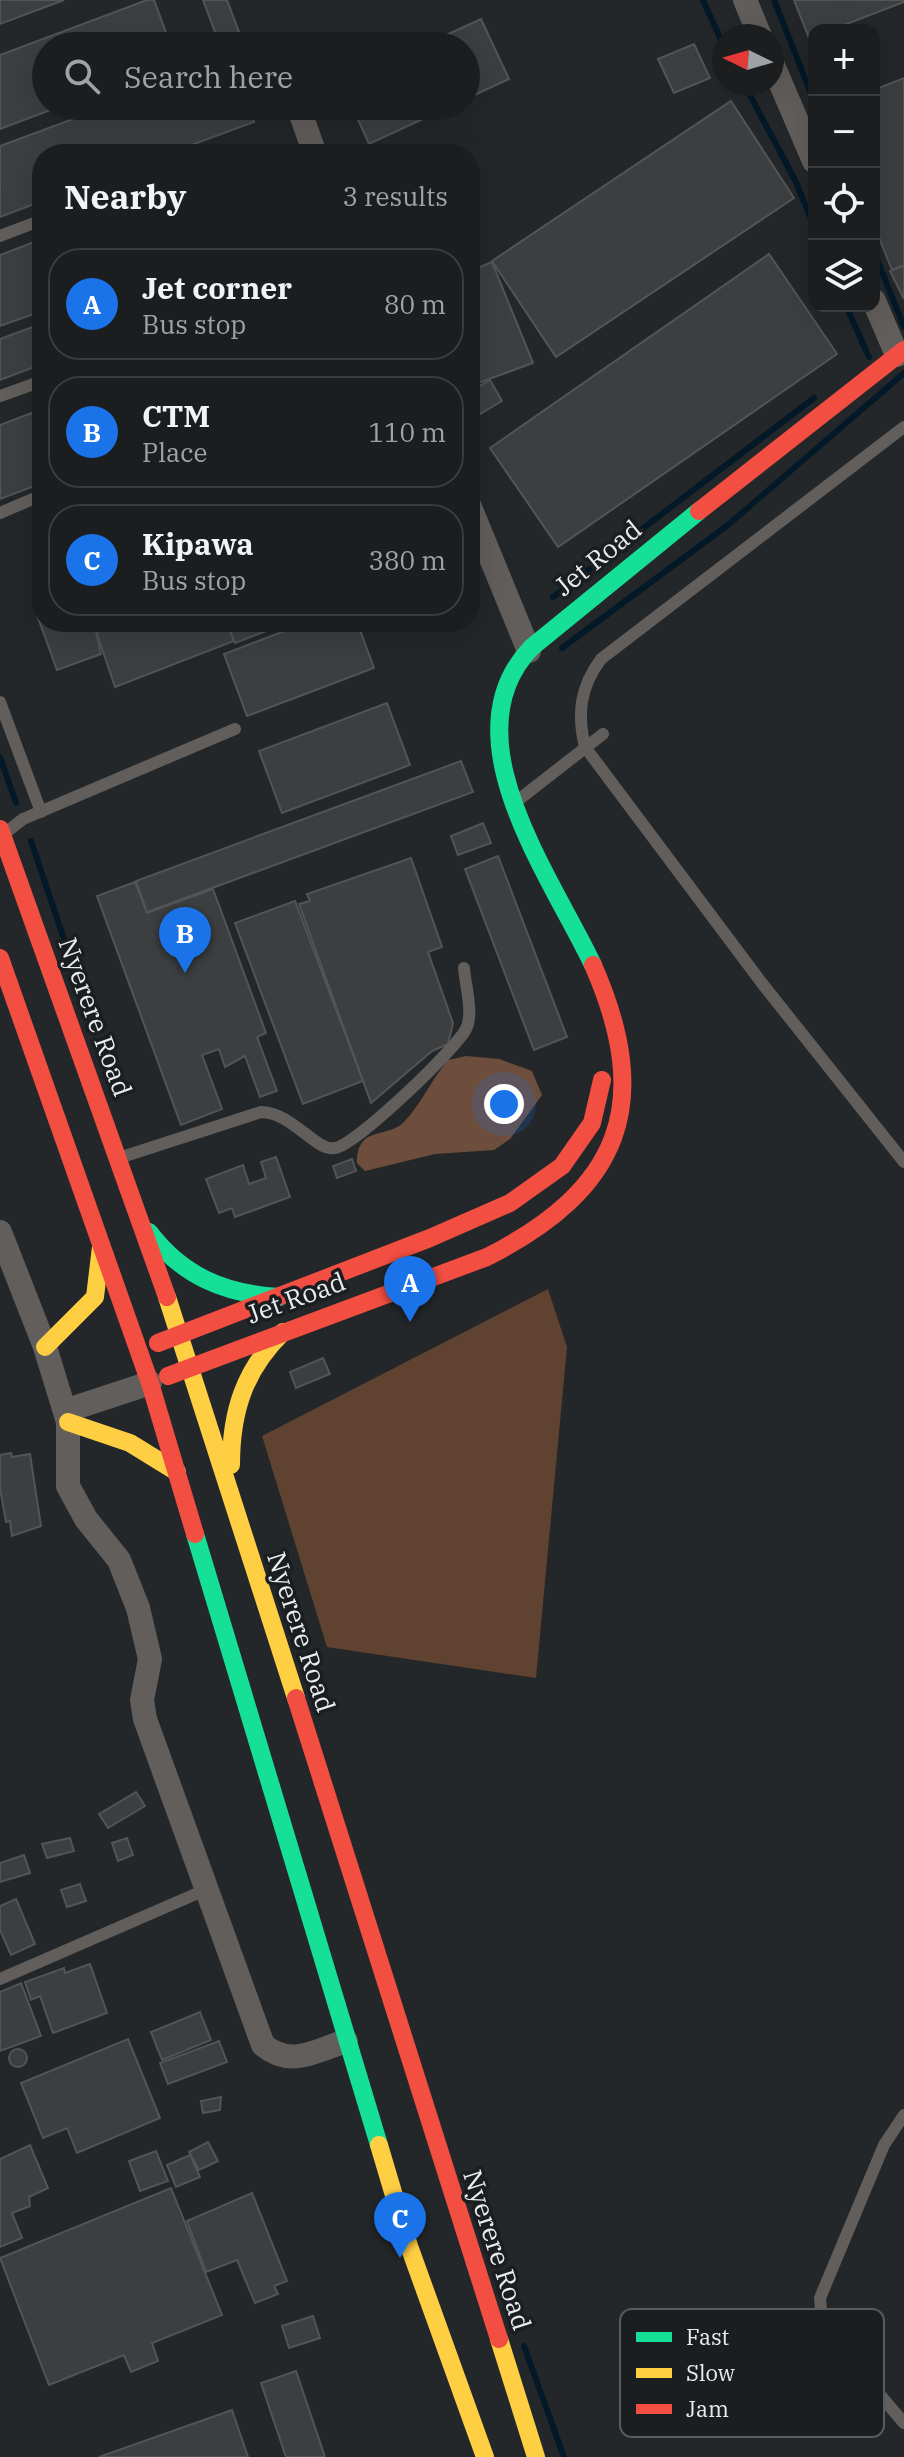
<!DOCTYPE html>
<meta charset="utf-8">
<style>
body{margin:0;font-family:"IBM Plex Serif",serif;background:#242628;color:#f1f3f6}
.controls{position:absolute;right:24px;top:24px;display:grid;overflow:hidden;border-radius:16px;box-shadow:0 8px 32px #0002}
.controls button{width:72px;height:72px;display:grid;place-items:center;padding:0;border:0;border-bottom:2px solid #393b3d;background:#1b1d1f;color:#f1f3f6;font:40px sans-serif}
.compass{position:absolute;left:712px;top:24px;width:72px;height:72px;border-radius:50%;background:#1b1d1f;box-shadow:0 8px 32px #0002;rotate:275deg}
.you{position:absolute;left:504px;top:1104px;width:28px;height:28px;margin:-20px;border:6px solid #fff;border-radius:50%;background:#1a73e8;box-shadow:0 0 0 12px #1a73e833}
.badge{display:grid;place-items:center;width:52px;height:52px;border-radius:50%;background:#1a73e8;color:#fff;font-size:26px;font-weight:700}
.pin{position:absolute;translate:-50% -66px;filter:drop-shadow(0 2px 4px #0008)}
.pin::after{content:'';position:absolute;top:42px;width:28px;height:24px;background:inherit;clip-path:polygon(0 0,100% 0,50% 100%)}
.list{margin:0;padding:0;list-style:none}
h2{display:flex;justify-content:space-between;align-items:center;height:104px;margin:0;padding:0 32px;font-size:34px}
h2 small{font-size:26px;font-weight:400;color:#a0a2a4}
.list li{display:grid;grid-template-columns:52px 1fr auto;gap:24px;align-items:center;box-sizing:border-box;height:112px;margin:0 16px 16px;padding:0 16px;border:2px solid #393b3d;border-radius:32px}
.list b{display:block;font-size:30px;white-space:nowrap}
.list p{margin:0;font-size:26px;white-space:nowrap;color:#a0a2a4}
.list em{font-size:26px;font-style:normal;color:#a0a2a4}
.icon{flex:none;width:44px;height:44px;fill:none;stroke:currentColor;stroke-width:2;stroke-linecap:round;stroke-linejoin:round}
.map{position:relative;flex:none;width:904px;height:2457px;overflow:hidden}
.search{position:absolute;background:#1b1d1f;box-shadow:0 8px 32px #0002;left:32px;top:32px;width:448px;height:88px;display:flex;align-items:center;gap:20px;box-sizing:border-box;padding:0 28px;border-radius:44px;color:#a0a2a4;font-size:30px}
.panel{position:absolute;background:#1b1d1f;box-shadow:0 8px 32px #0002;left:32px;top:144px;width:448px;height:488px;border-radius:32px}
.map>svg:first-child{display:block}
.green{fill:#604230}
.forest{fill:#6d4e3c}
.lines{fill:none;stroke-linecap:round;stroke-linejoin:round}
.stream{stroke:#031928;stroke-width:6}
.building{fill:#3c3e40;stroke:#525455;stroke-width:2}
.lane{stroke:#615e5c;stroke-width:12}
.street{stroke:#615e5c;stroke-width:24}
.fast{stroke:#16e098;stroke-width:18}
.slow{stroke:#ffcf43;stroke-width:18}
.jam{stroke:#f24e42;stroke-width:18}
.labels{text-anchor:middle;stroke-width:7;stroke-linejoin:round;paint-order:stroke}
.street-label{font-size:26px;fill:#eaedef;stroke:#1a1e21}
.key{fill:#1a1e21;stroke:#585c5f;stroke-width:2}
.key-label{font-size:22px;fill:#eaedef}
</style>
<div class="map">
<svg width="904" height="2457" viewBox="0 0 904 2457">
<rect width="100%" height="100%" fill="#242729"/>
<path class="green" d="M548 1289 567 1347 536 1678 327 1647 262 1436Z"/>
<path class="forest" d="M466 1056 499 1059 532 1071 542 1095 510 1139 494 1150 435 1154 365 1171 357 1163C357 1125 387 1139 404 1122 421 1104 432 1079 448 1060Z"/>
<g class="lines">
<g class="stream">
<path d="M703 0 724 47"/>
<path d="M774 0 814 101"/>
<path d="M744 84 796 182 814 227"/>
<path d="M874 252 904 327"/>
<path d="M846 306 869 357"/>
<path d="M553 597 814 398"/>
<path d="M562 648 728 525 904 373"/>
<path d="M0 757 16 803"/>
<path d="M31 841 81 990"/>
<path d="M524 2346 564 2457"/>
</g>
</g>
<g class="building">
<path d="M0 0H64L0 24Z"/>
<path d="M147 0H154L171 46H46V106H61L0 129V55Z"/>
<path d="M203 0H227L239 32 218 40Z"/>
<path d="M794 0H904V2L831 30H814V37L809 38Z"/>
<path d="M481 19 509 79 466 99V46H422Z"/>
<path d="M694 44 710 78 674 93 658 59Z"/>
<path d="M904 78V265L892 270 874 225V90Z"/>
<path d="M731 101 794 198 556 357 492 261Z"/>
<path d="M108 106H248L254 122 167 154H42V201L0 217V146Z"/>
<path d="M352 106H451L369 144Z"/>
<path d="M42 239V311L0 326V255Z"/>
<path d="M769 254 837 354 558 547 490 448Z"/>
<path d="M492 262 533 363 470 386V271Z"/>
<path d="M904 266V299L890 271Z"/>
<path d="M35 326 42 345V364L0 380V339Z"/>
<path d="M490 380 502 401 470 420V392Z"/>
<path d="M42 409V483L0 499V425Z"/>
<path d="M42 597V622H94L101 654 57 670 37 615 41 613 36 600Z"/>
<path d="M110 622H227L234 641 115 687 95 628Z"/>
<path d="M227 622H290L235 643Z"/>
<path d="M308 622H357L374 668 247 716 224 654Z"/>
<path d="M387 703 410 765 282 813 259 751Z"/>
<path d="M461 761 473 792 147 912 136 881Z"/>
<path d="M483 823 491 843 458 855 451 836Z"/>
<path d="M498 856 567 1037 534 1050 465 869Z"/>
<path d="M411 858 442 947 428 952 453 1023 448 1044 432 1051 371 1103 299 904 310 901 307 894Z"/>
<path d="M135 882 147 913 213 889 266 1033 257 1037 277 1091 260 1097 245 1056 225 1067 219 1049 202 1055 222 1109 181 1125 97 896Z"/>
<path d="M295 901 363 1081 303 1104 235 923Z"/>
<path d="M276 1157 290 1197 235 1217 232 1208 219 1213 206 1179 243 1165 249 1184 266 1178 261 1162Z"/>
<path d="M352 1159 356 1171 337 1178 333 1166Z"/>
<path d="M323 1358 330 1374 296 1388 290 1372Z"/>
<path d="M11 1453 12 1457 30 1454 41 1526 12 1536 10 1521 6 1522 0 1488V1455Z"/>
<path d="M136 1792 145 1806 108 1828 99 1814Z"/>
<path d="M70 1838 74 1851 47 1858 42 1844Z"/>
<path d="M127 1838 133 1855 118 1861 112 1843Z"/>
<path d="M24 1855 30 1873 0 1882V1863Z"/>
<path d="M80 1884 86 1901 67 1907 61 1890Z"/>
<path d="M16 1899 35 1944 11 1955 0 1930V1906Z"/>
<path d="M90 1964 107 2013 53 2033 40 1996 31 2000 25 1982 64 1968 65 1973Z"/>
<path d="M21 1983 41 2036 0 2051V1992Z"/>
<path d="M200 2012 211 2040 162 2060 151 2032Z"/>
<path d="M128 2039 160 2118 77 2153 67 2128 43 2138 21 2083Z"/>
<path d="M219 2041 227 2062 168 2084 160 2063Z"/>
<circle cx="18" cy="2058" r="9"/>
<path d="M221 2097 220 2110 203 2113 201 2101Z"/>
<path d="M208 2142 218 2161 199 2170 189 2152Z"/>
<path d="M30 2145 48 2188 29 2197 30 2206 12 2213 22 2238 0 2247V2159Z"/>
<path d="M156 2151 168 2181 140 2191 129 2161Z"/>
<path d="M190 2155 200 2177 176 2187 167 2165Z"/>
<path d="M171 2188 222 2315 152 2343 158 2361 131 2372 124 2355 49 2385 0 2258Z"/>
<path d="M252 2193 287 2281 274 2286 278 2294 255 2303 237 2260 206 2272 187 2221Z"/>
<path d="M313 2316 320 2338 289 2348 282 2326Z"/>
<path d="M296 2371 325 2457H286L261 2383Z"/>
<path d="M232 2410 248 2457H99Z"/>
</g>
<g class="lines">
<g class="lane">
<path d="M216 154 218 153"/>
<path d="M0 236 42 220"/>
<path d="M0 396 42 381"/>
<path d="M904 427 601 659C580 687 577 714 585 747L761 982 904 1162"/>
<path d="M0 513 42 495"/>
<path d="M0 702 41 812"/>
<path d="M517 801 603 734"/>
<path d="M9 830 23 819 235 729"/>
<path d="M125 1156 261 1112C292 1112 316 1152 335 1148 356 1145 456 1049 466 1029 474 1014 465 984 464 968"/>
<path d="M0 1979 205 1890"/>
<path d="M904 2115 884 2145 820 2298 822 2323 829 2335 904 2423"/>
</g>
<g class="street">
<path d="M745 0 760 36"/>
<path d="M772 63 814 161"/>
<path d="M298 106 315 154"/>
<path d="M874 301 897 355"/>
<path d="M470 507 529 651"/>
<path d="M0 1232 45 1347 68 1422V1486L86 1519 119 1560 138 1608 150 1659 142 1700 145 1719 263 2045C291 2068 315 2051 346 2041"/>
<path d="M65 1411 150 1383"/>
</g>
<g class="fast">
<path d="M593 965C551 876 446 735 532 647L699 511"/>
<path d="M149 1232C182 1276 225 1294 279 1297"/>
<path d="M195 1534 379 2145"/>
</g>
<g class="slow">
<path d="M167 1297 296 1698"/>
<path d="M45 1347 95 1297 101 1247"/>
<path d="M68 1422 130 1443 177 1472"/>
<path d="M231 1465C231 1412 244 1370 283 1332"/>
<path d="M379 2145 409 2246 485 2457"/>
<path d="M499 2339 536 2457"/>
</g>
<g class="jam">
<path d="M699 511 904 350"/>
<path d="M0 829 167 1297"/>
<path d="M0 958 150 1383 195 1534"/>
<path d="M158 1343 430 1238 510 1203 562 1166 592 1123 602 1080"/>
<path d="M168 1376 487 1257C621 1189 654 1104 593 965"/>
<path d="M296 1698 499 2339"/>
</g>
</g>
<g class="labels">
<g class="street-label">
<text transform="translate(598 558) rotate(-39)" y="9">Jet Road</text>
<text transform="translate(95 1017) rotate(70)" y="9">Nyerere Road</text>
<text transform="translate(296 1298) rotate(-20)" y="9">Jet Road</text>
<text transform="translate(301 1632) rotate(72)" y="9">Nyerere Road</text>
<text transform="translate(497 2250) rotate(72)" y="9">Nyerere Road</text>
</g>
</g>
<rect x="620" y="2309" width="264" height="128" rx="12" class="key"/>
<rect x="636" y="2332" width="36" height="10" fill="#16e098"/>
<rect x="636" y="2368" width="36" height="10" fill="#ffcf43"/>
<rect x="636" y="2404" width="36" height="10" fill="#f24e42"/>
<g class="key-label">
<text x="686" y="2345">Fast</text>
<text x="686" y="2381">Slow</text>
<text x="686" y="2417">Jam</text>
</g>
</svg>
<div class="controls">
<button>+</button>
<button>−</button>
<button><svg class="icon" aria-label="locate" viewBox="0 0 24 24"><circle cx="12" cy="12" r="6"/><path d="M12 2v4M12 18v4M2 12h4M18 12h4"/></svg></button>
<button><svg class="icon" aria-label="layers" viewBox="0 0 24 24"><path d="M12 4l9 5-9 5-9-5zM3 14l9 5 9-5"/></svg></button>
</div>
<svg class="compass" viewBox="-18 -18 36 36"><path d="M0-13l5 13h-10z" fill="#e53935"/><path d="M0 13l5-13h-10z" fill="#a0a2a4"/></svg>
<div class="you"></div>
<div class="pin badge" style="left:410px;top:1322px">A</div>
<div class="pin badge" style="left:185px;top:973px">B</div>
<div class="pin badge" style="left:400px;top:2258px">C</div>
<div class="search"><svg class="icon" aria-label="search" viewBox="0 0 24 24"><circle cx="10" cy="10" r="6"/><path d="M15 15l6 6"/></svg>Search here</div>
<section class="panel">
<h2>Nearby<small>3 results</small></h2>
<ul class="list">
<li><span class="badge">A</span><div><b>Jet corner</b><p>Bus stop</p></div><em>80 m</em></li>
<li><span class="badge">B</span><div><b>CTM</b><p>Place</p></div><em>110 m</em></li>
<li><span class="badge">C</span><div><b>Kipawa</b><p>Bus stop</p></div><em>380 m</em></li>
</ul>
</section>
</div>
